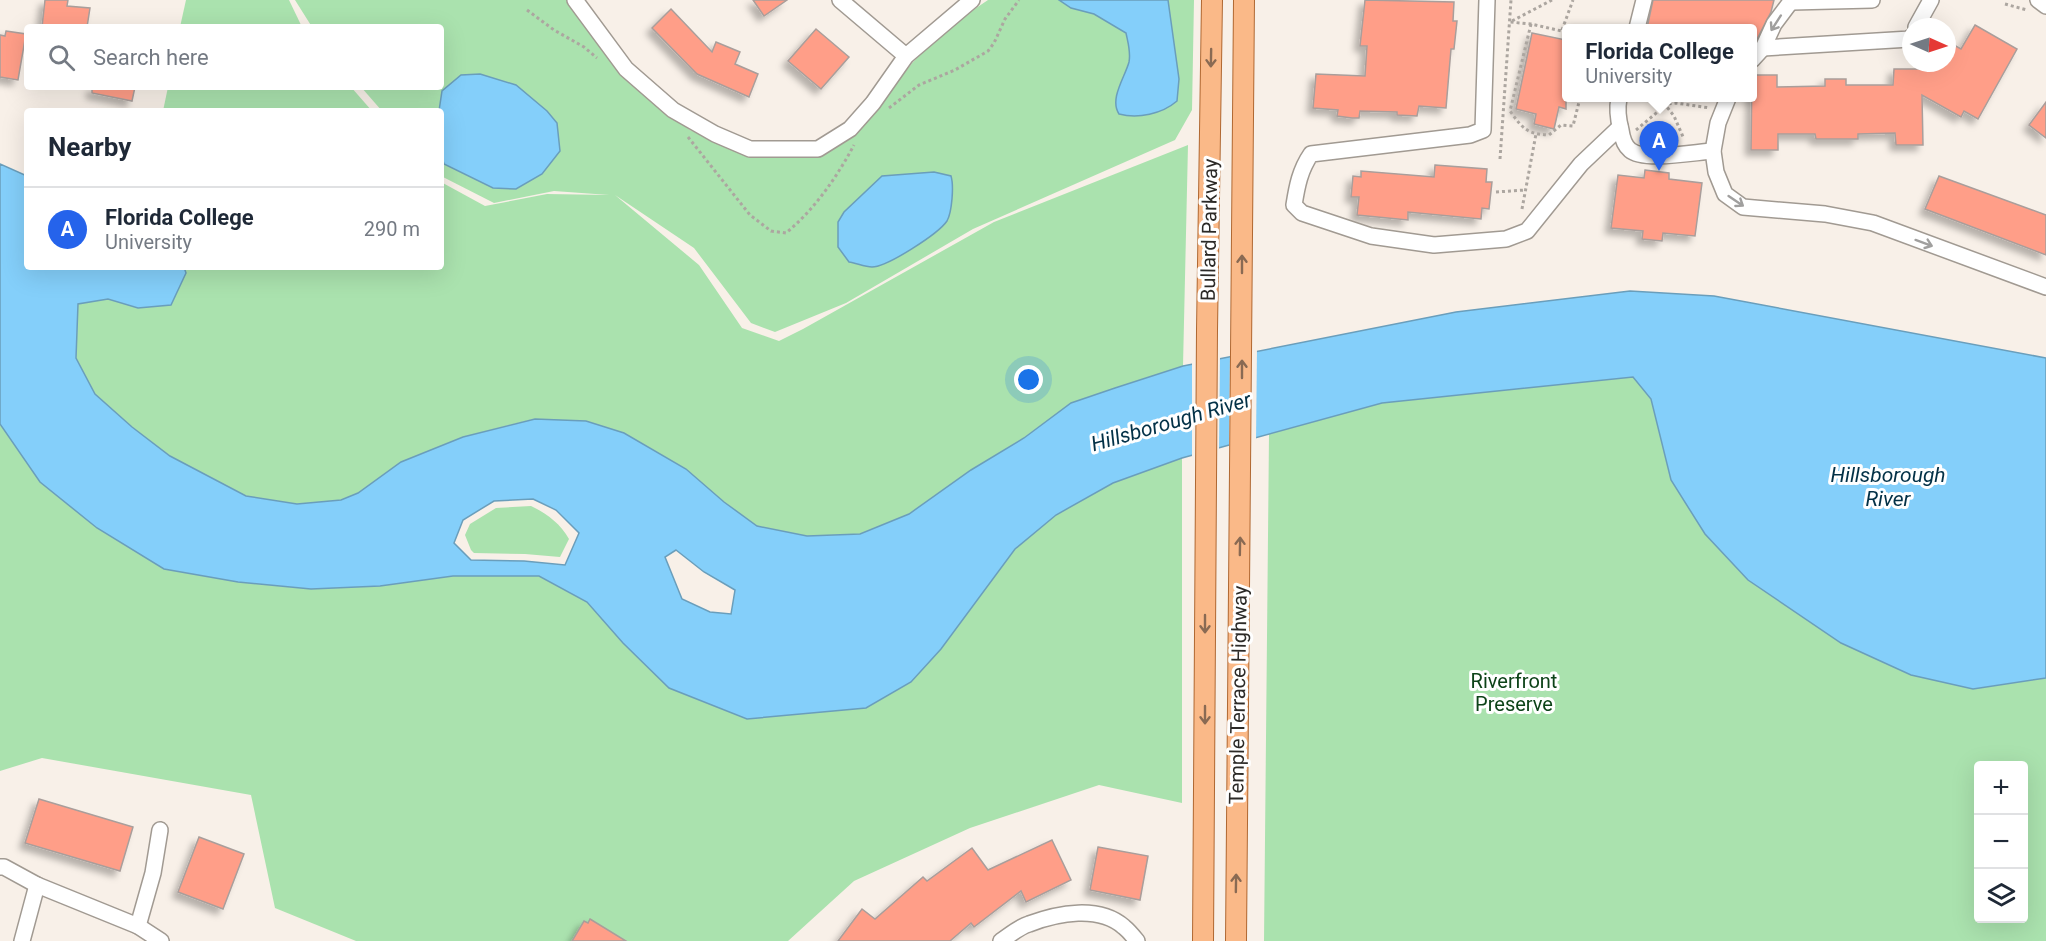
<!DOCTYPE html>
<meta charset="utf-8">
<style>
body{margin:0;font-family:Roboto,sans-serif;background:#f2f2f3;color:#1f2937}
.controls{position:absolute;right:18px;bottom:18px;display:grid;overflow:hidden;border-radius:6px;box-shadow:0 6px 24px #0002}
.controls button{width:54px;height:54px;display:grid;place-items:center;padding:0;border:0;border-bottom:2px solid #e0e1e3;background:#fff;color:#1f2937;font:30px sans-serif}
.compass{position:absolute;left:1902px;top:18px;width:54px;height:54px;border-radius:50%;background:#fff;box-shadow:0 6px 24px #0002;rotate:93deg}
.you{position:absolute;left:1029px;top:380px;width:21px;height:21px;margin:-15px;border:4px solid #fff;border-radius:50%;background:#1a73e8;box-shadow:0 0 0 9px #1a73e833}
.badge{display:grid;place-items:center;width:39px;height:39px;border-radius:50%;background:#2563eb;color:#fff;font-size:20px;font-weight:700}
.pin{position:absolute;translate:-50% -50px;filter:drop-shadow(0 2px 3px #0008)}
.pin::after{content:'';position:absolute;top:32px;width:21px;height:18px;background:inherit;clip-path:polygon(0 0,100% 0,50% 100%)}
.popup{position:absolute;left:1562px;top:24px;width:195px;height:78px;box-sizing:border-box;display:grid;place-content:center;border-radius:6px;background:#fff;filter:drop-shadow(0 2px 4px #0005);font-size:20px;white-space:nowrap;color:#747a83}
.popup b{font-size:22px;color:#1f2937}
.popup::after{content:'';position:absolute;left:50%;top:100%;margin-left:-12px;border:12px solid transparent;border-top-color:#fff}
.list{margin:0;padding:0;list-style:none}
h2{display:flex;justify-content:space-between;align-items:center;height:78px;margin:0;padding:0 24px;font-size:26px}
h2 small{font-size:20px;font-weight:400;color:#747a83}
.list li{display:grid;grid-template-columns:39px 1fr auto;gap:18px;align-items:center;box-sizing:border-box;height:84px;padding:0 24px;border-top:2px solid #e0e1e3}
.list b{display:block;font-size:22px;white-space:nowrap}
.list p{margin:0;font-size:20px;white-space:nowrap;color:#747a83}
.list em{font-size:20px;font-style:normal;color:#747a83}
.icon{flex:none;width:33px;height:33px;fill:none;stroke:currentColor;stroke-width:2;stroke-linecap:round;stroke-linejoin:round}
.map{position:relative;flex:none;width:2046px;height:941px;overflow:hidden}
.search{position:absolute;background:#fff;box-shadow:0 6px 24px #0002;left:24px;top:24px;width:420px;height:66px;display:flex;align-items:center;gap:15px;box-sizing:border-box;padding:0 21px;border-radius:6px;color:#747a83;font-size:22px}
.panel{position:absolute;background:#fff;box-shadow:0 6px 24px #0002;left:24px;top:108px;width:420px;height:162px;border-radius:6px}
.map>svg:first-child{display:block}
.green{fill:#aae2ae;fill-rule:evenodd}
.water{fill:#84cffa;stroke:#6a9ebb;stroke-width:1.5;fill-rule:evenodd}
.pier{fill:#f8f0e8}
.building{fill:#ff9e88;stroke:#a99e9b;stroke-width:1.5;filter:url(#shadow)}
.lines{fill:none;stroke-linecap:round;stroke-linejoin:round}
.minor-casing{stroke:#a19a92;stroke-width:18}
.major-casing{stroke:#b06832;stroke-width:22}
.path{stroke:#aca6a0;stroke-width:3;stroke-dasharray:3 3;stroke-linecap:butt}
.minor{stroke:#fff;stroke-width:15}
.major{stroke:#fab988;stroke-width:20}
.oneway{stroke:#a09f9e}
.oneway2{stroke:#896a53}
.labels{text-anchor:middle;stroke-width:6;stroke-linejoin:round;paint-order:stroke}
.street-label{font-size:20px;fill:#2c2a27;stroke:#fff}
.park-label{font-size:20px;fill:#0d4318;stroke:#fff}
.water-label{font-size:21px;font-style:italic;fill:#033147;stroke:#fff}
</style>
<div class="map">
<svg width="2046" height="941" viewBox="0 0 2046 941">
<defs>
<filter id="shadow"><feDropShadow dx="-5.5" dy="5.5" stdDeviation="3" flood-color="#0004"/></filter>
</defs>
<rect width="100%" height="100%" fill="#f8f0e8"/>
<g class="green">
<path d="M186 0H289L302 27H180Z"/>
<path d="M295 0H567L629 83 690 130 736 151 787 157 824 154 856 134 913 62 945 29 988 0H1194L1192 110 1175 140 973 229 846 303 775 332 751 323 694 248 615 195 699 265 742 328 779 341 803 329 994 222 1188 145 1183 366 1071 403 1024 438 971 470 909 514 860 534 807 536 757 526 724 502 686 469 624 433 534 419 463 437 401 462 359 493 341 500 297 504 246 496 170 456 132 427 95 394 76 358 78 303 108 299 138 308 186 273 184 267H441V182L485 206 547 194 609 195 554 191 494 203 441 176V111H382L361 87H441V27H312Z"/>
<path d="M168 87H351L372 111H163Z"/>
<path d="M1633 377 1651 399 1671 480 1705 534 1748 580 1841 643 1973 689 2046 678V941H1264L1269 434 1382 403ZM1978 766H2024V918H1978Z"/>
<path d="M0 424 40 482 97 528 164 569 238 582 311 589 380 586 453 576H539L587 602 623 643 669 688 866 708 911 682 941 649 1015 549 1056 515 1113 483 1182 458V803L1099 785 970 828 854 881 788 941H356L275 908 251 795 42 758 0 771Z"/>
<path d="M531 506C546 513 560 523 569 539L560 557 525 554 474 553 471 550 465 535 470 524 496 508Z"/>
</g>
<g class="water">
<path d="M1059 0H1168L1179 79 1177 101C1162 114 1138 119 1119 114 1109 99 1125 77 1129 62 1131 52 1128 43 1126 33L1094 14 1071 8Z"/>
<path d="M480 74 516 85 547 111 557 123 560 151 542 174 516 189 493 188 444 164 441 153V111H439L442 91 461 75Z"/>
<path d="M0 164 27 176V267H184L186 273 171 305 138 308 108 299 78 304 76 358 95 394 132 427 170 456 246 496 297 504 341 500 358 493 401 462 463 437 535 419 586 421 624 433 686 469 724 502 757 526 807 536 860 534 909 514 971 470 1024 438 1071 403 1115 388 1183 366 1456 312 1630 291 1714 296 2046 358V678L1973 689 1911 675 1841 643 1748 580 1705 534 1671 480 1651 399 1633 377 1382 403 1182 458 1113 483 1056 515 1015 549 941 649 911 682 866 708 747 719 669 688 623 643 587 602 539 576H453L380 586 311 589 238 582 164 569 97 528 40 482 0 424ZM533 499 556 510 579 533 565 565 524 561 471 560 454 543 463 520 494 501ZM676 550 704 572 735 590 731 614 710 612 682 599 665 557Z"/>
<path d="M934 172 951 176C954 186 952 212 947 221 938 234 887 267 872 267 865 267 856 263 849 262L838 247V222L844 212 882 176Z"/>
</g>
<g class="pier">
<path d="M1257 348 1256 441 1229 449 1230 354Z"/>
<path d="M1220 356 1219 451 1192 459V361Z"/>
</g>
<g class="building">
<path d="M45 0H68L67 6 90 8 87 27H42Z"/>
<path d="M753 0H787L764 16Z"/>
<path d="M1365 0 1454 2 1453 21H1457L1454 49H1451L1446 108 1419 106 1417 116 1397 115V112L1360 111 1359 118H1352L1337 116 1338 110 1313 108 1316 74 1365 76 1367 46H1360Z"/>
<path d="M1653 0H1774L1771 12 1755 43 1752 42V28H1647Z"/>
<path d="M671 9 712 52 716 42 740 52 735 64 758 74 749 97 697 74 652 28Z"/>
<path d="M1975 25 2017 49 1978 119 1964 111 1961 117 1922 95 1923 145H1896L1895 133 1858 134V139H1816L1815 134H1778V150H1751L1752 75H1777V87L1825 86V79H1846V85H1893L1894 69H1935L1939 63H1947V41L1961 49Z"/>
<path d="M816 29 849 57 821 89 788 61Z"/>
<path d="M6 31 26 34 18 80 0 77V35L5 36Z"/>
<path d="M1532 33 1566 40V109L1559 107 1554 129 1534 124 1536 114 1516 109Z"/>
<path d="M92 87H135L132 101 92 93Z"/>
<path d="M2046 102V138L2029 125Z"/>
<path d="M1435 165 1487 169 1486 182H1492L1489 209 1482 208 1481 219 1408 212V220L1357 215 1359 197H1351L1353 176 1361 177V171L1434 177Z"/>
<path d="M1645 170 1669 173V179L1702 183 1695 236 1663 233 1662 241 1642 239 1643 231 1611 228 1618 175 1644 178Z"/>
<path d="M1939 176 2046 215V255L1925 209Z"/>
<path d="M39 799 133 827 120 871 25 843Z"/>
<path d="M199 837 244 854 223 909 178 892Z"/>
<path d="M1052 840 1071 880 1026 902 1021 891 974 927 971 923 950 941H838L862 909 875 919 923 877 927 881 972 848 988 870Z"/>
<path d="M1098 847 1148 856 1140 900 1090 890Z"/>
<path d="M590 919 626 941H572L584 921 588 923Z"/>
</g>
<g class="lines">
<defs>
<g id="minor">
<path d="M575 0 626 69 673 110 715 134 750 149H818L850 129 873 103 906 56 972 0"/>
<path d="M840 0 906 56"/>
<path d="M1487 0 1483 130 1470 135 1311 154C1300 170 1297 186 1294 205L1302 213 1371 236 1434 245 1506 239 1527 231 1581 164 1620 127"/>
<path d="M2038 0 2046 6"/>
<path d="M1792 2 1872 0"/>
<path d="M1916 27 1931 0"/>
<path d="M1637 28 1644 0"/>
<path d="M1763 48 1910 39 1911 37"/>
<path d="M1752 60 1763 48 1774 24 1792 0"/>
<path d="M1619 98C1617 108 1618 119 1621 130 1622 137 1625 146 1630 150 1644 162 1695 152 1713 151"/>
<path d="M1728 98 1718 123 1713 151 1716 172 1725 194 1743 207 1825 214 1873 223 2046 287"/>
<path d="M0 867H4L37 885 138 926 161 941"/>
<path d="M138 926 153 873 160 830"/>
<path d="M22 941 37 885"/>
<path d="M1001 941C1010 935 1019 927 1029 924 1058 913 1099 905 1124 927 1129 931 1133 936 1137 941"/>
</g>
<g id="major">
<path d="M1203 941 1207 330 1212 0"/>
<path d="M1236 941 1244 0"/>
</g>
</defs>
<use href="#minor" class="minor-casing"/>
<use href="#major" class="major-casing"/>
<g class="path">
<path d="M1552 0 1510 22 1531 24 1566 32"/>
<path d="M2005 4 2027 10"/>
<path d="M527 10 554 30 584 47 597 58"/>
<path d="M1531 24 1510 111C1523 129 1527 134 1549 135L1561 125 1573 126 1580 98"/>
<path d="M1562 30 1573 0"/>
<path d="M1660 98 1674 116 1684 139"/>
<path d="M889 108 919 85 955 70 988 51 994 43 1005 19 1019 0"/>
<path d="M1636 130 1667 104 1676 103 1710 108"/>
<path d="M688 137 750 215 771 231 786 233C814 210 837 177 854 145"/>
<path d="M1500 159 1511 0"/>
<path d="M1496 192 1525 190"/>
<path d="M1522 209 1536 134"/>
</g>
<use href="#minor" class="minor"/>
<use href="#major" class="major"/>
</g>
<defs><path id="oneway-shaft" d="M-6 0H5M1.5-3L5.5 0L1.5 3" fill="none" stroke-width="1.6" stroke-linecap="round" stroke-linejoin="round" transform="scale(1.5)"/></defs>
<g class="oneway">
<use href="#oneway-shaft" transform="translate(1776 23) rotate(123)"/>
<use href="#oneway-shaft" transform="translate(1736 201) rotate(34)"/>
<use href="#oneway-shaft" transform="translate(1924 243) rotate(20)"/>
</g>
<g class="oneway2">
<use href="#oneway-shaft" transform="translate(1211 58) rotate(91)"/>
<use href="#oneway-shaft" transform="translate(1242 264) rotate(-90)"/>
<use href="#oneway-shaft" transform="translate(1242 369) rotate(-90)"/>
<use href="#oneway-shaft" transform="translate(1240 546) rotate(-89)"/>
<use href="#oneway-shaft" transform="translate(1205 624) rotate(90)"/>
<use href="#oneway-shaft" transform="translate(1205 715) rotate(90)"/>
<use href="#oneway-shaft" transform="translate(1236 883) rotate(-89)"/>
</g>
<g class="labels">
<g class="street-label">
<text transform="translate(1209 230) rotate(-89)" y="7">Bullard Parkway</text>
<text transform="translate(1238 695) rotate(-89)" y="7">Temple Terrace Highway</text>
</g>
<g class="park-label">
<text x="1514" y="688">Riverfront<tspan x="1514" dy="23">Preserve</tspan></text>
</g>
<g class="water-label">
<text transform="translate(1171 422) rotate(-16)" y="7">Hillsborough River</text>
<text x="1888" y="482">Hillsborough<tspan x="1888" dy="24">River</tspan></text>
</g>
</g>
</svg>
<div class="controls">
<button>+</button>
<button>−</button>
<button><svg class="icon" aria-label="layers" viewBox="0 0 24 24"><path d="M12 4l9 5-9 5-9-5zM3 14l9 5 9-5"/></svg></button>
</div>
<svg class="compass" viewBox="-18 -18 36 36"><path d="M0-13l5 13h-10z" fill="#e53935"/><path d="M0 13l5-13h-10z" fill="#747a83"/></svg>
<div class="you"></div>
<div class="pin badge" style="left:1659px;top:171px">A</div>
<div class="popup"><b>Florida College</b>University</div>
<div class="search"><svg class="icon" aria-label="search" viewBox="0 0 24 24"><circle cx="10" cy="10" r="6"/><path d="M15 15l6 6"/></svg>Search here</div>
<section class="panel">
<h2>Nearby<small></small></h2>
<ul class="list">
<li><span class="badge">A</span><div><b>Florida College</b><p>University</p></div><em>290 m</em></li>
</ul>
</section>
</div>
